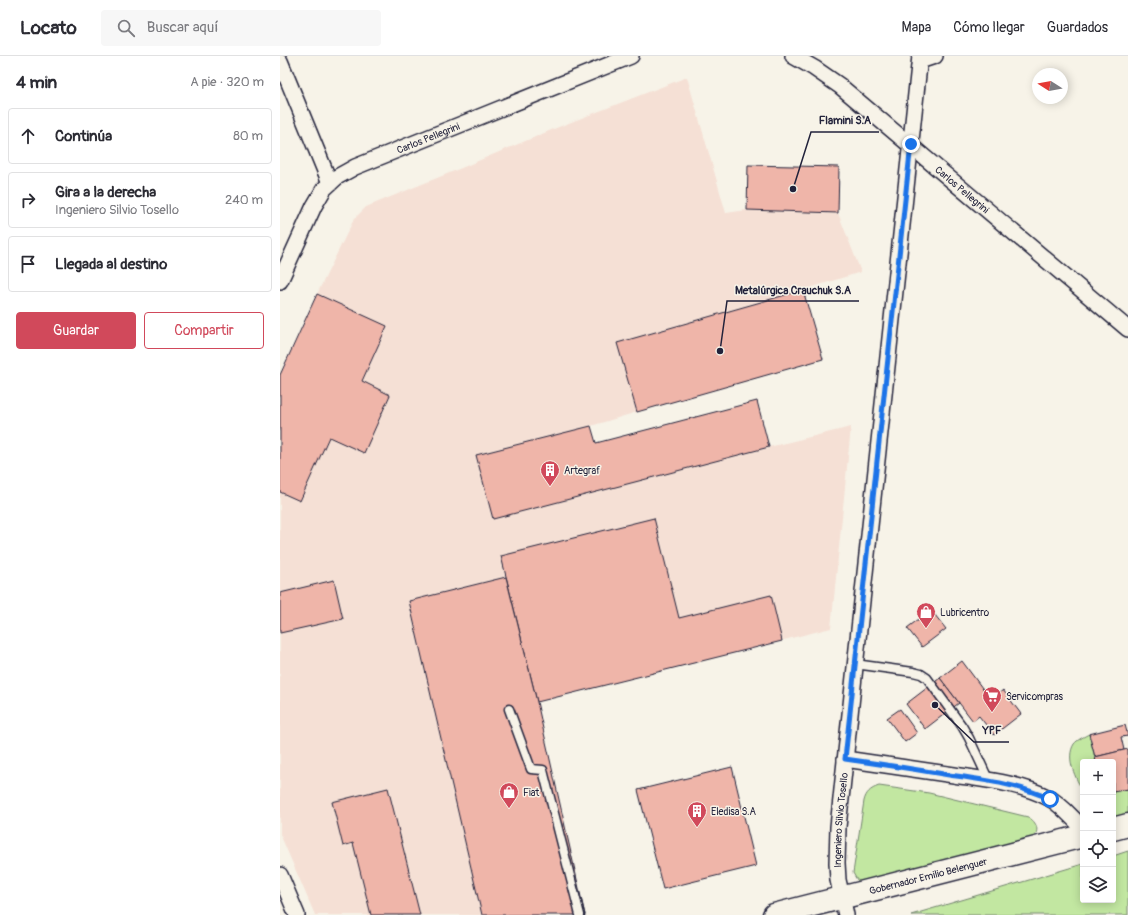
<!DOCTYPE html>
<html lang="es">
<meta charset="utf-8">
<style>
body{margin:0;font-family:Pangolin,sans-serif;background:#f7f7f7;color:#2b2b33}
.controls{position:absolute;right:12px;bottom:12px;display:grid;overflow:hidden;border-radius:4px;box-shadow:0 2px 10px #0003}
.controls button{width:36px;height:36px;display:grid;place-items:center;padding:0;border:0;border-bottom:1px solid #e1e1e2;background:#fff;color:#2b2b33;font:20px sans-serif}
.compass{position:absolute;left:752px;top:12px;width:36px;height:36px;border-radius:50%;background:#fff;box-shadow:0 2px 10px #0003;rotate:281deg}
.stop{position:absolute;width:12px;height:12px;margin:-9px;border:3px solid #1a73e8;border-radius:50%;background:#fff}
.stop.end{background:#1a73e8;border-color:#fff;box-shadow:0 1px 4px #0008}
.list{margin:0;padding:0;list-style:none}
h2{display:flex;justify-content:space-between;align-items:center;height:52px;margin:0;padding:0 16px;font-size:17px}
h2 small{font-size:13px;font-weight:400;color:#7c7c81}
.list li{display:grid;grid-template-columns:26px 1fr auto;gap:12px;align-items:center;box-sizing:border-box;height:56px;margin:0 8px 8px;padding:0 8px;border:1px solid #e1e1e2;border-radius:4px}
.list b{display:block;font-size:15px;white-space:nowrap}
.list p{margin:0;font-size:13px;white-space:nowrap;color:#7c7c81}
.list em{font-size:13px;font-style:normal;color:#7c7c81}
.actions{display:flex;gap:8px;padding:12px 16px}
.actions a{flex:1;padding:9px 0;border:1px solid #d1495b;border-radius:4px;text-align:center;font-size:14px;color:#d1495b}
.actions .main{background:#d1495b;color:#fff}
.icon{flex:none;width:22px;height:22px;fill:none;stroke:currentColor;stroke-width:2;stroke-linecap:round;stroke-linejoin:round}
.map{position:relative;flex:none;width:848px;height:859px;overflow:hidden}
header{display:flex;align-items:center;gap:24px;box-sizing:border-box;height:56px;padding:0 20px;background:#fff;border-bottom:1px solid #e1e1e2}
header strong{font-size:19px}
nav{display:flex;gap:22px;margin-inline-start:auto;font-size:14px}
.search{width:280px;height:36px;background:#f7f7f7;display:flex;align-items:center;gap:10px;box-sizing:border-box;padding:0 14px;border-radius:4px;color:#7c7c81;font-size:15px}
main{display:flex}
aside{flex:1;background:#fff}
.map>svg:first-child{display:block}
.built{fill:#f5e0d5}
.green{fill:#c2e7a1;stroke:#72846e}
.building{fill:#efb5a9;stroke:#22223b}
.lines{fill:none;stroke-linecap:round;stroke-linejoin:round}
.lane-casing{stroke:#22223b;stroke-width:11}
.street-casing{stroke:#22223b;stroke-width:18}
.secondary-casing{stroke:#22223b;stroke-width:25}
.lane{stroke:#f7f3e8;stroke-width:8}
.street{stroke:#f7f3e8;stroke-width:15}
.secondary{stroke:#f7f3e8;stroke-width:22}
.route{stroke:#1a73e8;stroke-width:5}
.labels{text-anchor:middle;stroke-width:3;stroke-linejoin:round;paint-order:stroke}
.street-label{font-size:10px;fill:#22223b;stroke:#f7f3e8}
.poi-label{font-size:10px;fill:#22223b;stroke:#f7f3e8;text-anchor:start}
.leader{fill:none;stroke:#22223b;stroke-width:1.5}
.callout-dot{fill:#22223b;stroke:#f7f3e8;stroke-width:1.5}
.callout-label{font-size:11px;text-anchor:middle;font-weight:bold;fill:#22223b;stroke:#f7f3e8;stroke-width:3;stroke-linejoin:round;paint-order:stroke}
</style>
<header>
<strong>Locato</strong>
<div class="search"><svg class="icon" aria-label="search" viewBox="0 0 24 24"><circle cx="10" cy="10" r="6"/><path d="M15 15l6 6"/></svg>Buscar aquí</div>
<nav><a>Mapa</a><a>Cómo llegar</a><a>Guardados</a></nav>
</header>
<main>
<aside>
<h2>4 min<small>A pie · 320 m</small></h2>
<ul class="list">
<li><svg class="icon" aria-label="ahead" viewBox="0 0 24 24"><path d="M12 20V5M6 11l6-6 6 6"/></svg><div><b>Continúa</b></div><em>80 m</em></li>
<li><svg class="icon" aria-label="right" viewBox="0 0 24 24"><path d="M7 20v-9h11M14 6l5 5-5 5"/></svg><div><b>Gira a la derecha</b><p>Ingeniero Silvio Tosello</p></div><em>240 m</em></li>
<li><svg class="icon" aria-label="arrive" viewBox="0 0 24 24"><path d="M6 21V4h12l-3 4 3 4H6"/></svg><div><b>Llegada al destino</b></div></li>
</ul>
<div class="actions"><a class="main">Guardar</a><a>Compartir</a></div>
</aside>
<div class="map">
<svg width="848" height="859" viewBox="0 0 848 859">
<rect width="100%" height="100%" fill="#f7f3e8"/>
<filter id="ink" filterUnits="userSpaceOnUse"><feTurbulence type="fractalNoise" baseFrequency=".025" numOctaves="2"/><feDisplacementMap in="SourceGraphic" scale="8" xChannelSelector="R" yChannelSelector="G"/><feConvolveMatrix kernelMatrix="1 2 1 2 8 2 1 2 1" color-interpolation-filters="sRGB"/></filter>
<g filter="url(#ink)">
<path class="built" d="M407 21 446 157 467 154 558 157 581 216 523 234 338 287 357 356 311 370 197 399 213 463 489 391 571 371 551 572 257 646 226 521 129 545 202 859H35L0 778V319L37 238 74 163 86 151 179 113 276 72Z"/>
<g class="green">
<path d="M809 678 816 706H803V736C796 722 785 703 794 688 797 684 805 680 809 678Z"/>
<path d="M599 730 649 737 748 761C757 766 761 776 751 783L582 827 577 824 573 817 584 745C586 737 590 733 599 730Z"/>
<path d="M848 733V760L833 764V736Z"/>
<path d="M848 795V859H631L803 808V844H833V800Z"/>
</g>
<g class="building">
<path d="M468 109 559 111 558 157 467 154Z"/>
<path d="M523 234 543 303 357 356 337 287Z"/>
<path d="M37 238 107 270 82 325 110 339 84 397 49 381 20 445 0 436V319Z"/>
<path d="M477 345 489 391 213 463 196 399 311 370 316 387Z"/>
<path d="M374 462 399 562 491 539 502 585 257 646 221 500Z"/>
<path d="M226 521 257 646 305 859H202L129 545Z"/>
<path d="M54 524 63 563 0 577V537Z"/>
<path d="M651 554 666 573 642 591 627 572Z"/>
<path d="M682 605 711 644 723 634 741 658 714 679 699 660 693 665 660 622Z"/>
<path d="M660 622 679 647 645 673 626 648Z"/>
<path d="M620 653 637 677 625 686 607 662Z"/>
<path d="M845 669 848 680 841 681 844 694 815 701 809 678Z"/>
<path d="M848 693V733L833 736V706H816L815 701Z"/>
<path d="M452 711 476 810 383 833 358 734Z"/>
<path d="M108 732 140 859H91L73 787 63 790 52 746Z"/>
</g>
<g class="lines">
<defs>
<g id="lane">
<path d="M575 608 633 616 641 618 647 622 682 670 689 682 709 725"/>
<path d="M229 653 251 713 263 714 264 718 300 859"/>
</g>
<g id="street">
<path id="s1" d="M513 0 534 12 560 30 848 273"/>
<path d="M0 5 50 127"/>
<path d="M640 5 655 0"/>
<path id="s2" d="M0 225 34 150 44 133 57 121 75 111 351 0"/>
<path d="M565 703C601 708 638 714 674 719 706 724 740 727 769 742 782 749 792 762 803 772"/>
<path d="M0 819 17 859"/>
<path id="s3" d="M566 859 558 824 557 807 558 771 640 0"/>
</g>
<g id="secondary">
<path d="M833 773 848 769"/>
<path id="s4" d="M494 859 803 780"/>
</g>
</defs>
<use href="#lane" class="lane-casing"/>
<use href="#street" class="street-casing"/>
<use href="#secondary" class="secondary-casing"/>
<use href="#lane" class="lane"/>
<use href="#street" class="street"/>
<use href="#secondary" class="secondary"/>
</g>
</g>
<g class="lines" filter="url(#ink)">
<path class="route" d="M631 88 565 703C600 708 634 713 669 719 704 724 738 728 770 743"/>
</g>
<defs>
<symbol id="building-pin" viewBox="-11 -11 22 30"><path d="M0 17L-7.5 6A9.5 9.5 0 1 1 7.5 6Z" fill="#d1495b" stroke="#f7f3e8"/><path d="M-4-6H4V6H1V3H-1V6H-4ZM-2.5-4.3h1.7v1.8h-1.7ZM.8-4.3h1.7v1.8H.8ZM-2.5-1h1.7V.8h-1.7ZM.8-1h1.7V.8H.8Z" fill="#fff"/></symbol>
<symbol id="shop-pin" viewBox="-11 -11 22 30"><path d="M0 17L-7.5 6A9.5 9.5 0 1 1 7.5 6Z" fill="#d1495b" stroke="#f7f3e8"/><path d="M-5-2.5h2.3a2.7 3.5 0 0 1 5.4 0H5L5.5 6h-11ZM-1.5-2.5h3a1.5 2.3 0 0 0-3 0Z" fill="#fff"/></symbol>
<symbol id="supermarket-pin" viewBox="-11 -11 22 30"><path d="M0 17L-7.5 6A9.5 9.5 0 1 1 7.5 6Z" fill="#d1495b" stroke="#f7f3e8"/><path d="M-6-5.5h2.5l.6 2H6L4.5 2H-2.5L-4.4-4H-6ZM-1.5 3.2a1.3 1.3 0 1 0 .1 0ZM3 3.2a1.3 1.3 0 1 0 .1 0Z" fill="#fff"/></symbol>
</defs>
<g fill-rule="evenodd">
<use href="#building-pin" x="259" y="403" width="22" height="30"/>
<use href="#shop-pin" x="635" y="545" width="22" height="30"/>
<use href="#supermarket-pin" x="701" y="629" width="22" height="30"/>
<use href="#shop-pin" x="218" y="725" width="22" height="30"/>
<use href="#building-pin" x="406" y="744" width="22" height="30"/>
</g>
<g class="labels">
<g class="street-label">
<text dy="4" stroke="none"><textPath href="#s2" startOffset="219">Carlos Pellegrini</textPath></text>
<text dy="4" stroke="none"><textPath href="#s1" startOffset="216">Carlos Pellegrini</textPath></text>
<text dy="4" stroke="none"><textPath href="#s3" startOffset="96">Ingeniero Silvio Tosello</textPath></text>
<text dy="4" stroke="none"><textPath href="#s4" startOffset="159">Gobernador Emilio Belenguer</textPath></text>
</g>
<g class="poi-label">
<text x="284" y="418">Artegraf</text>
<text x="660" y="560">Lubricentro</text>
<text x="726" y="644">Servicompras</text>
<text x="243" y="740">Fiat</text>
<text x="431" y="759">Eledisa S.A</text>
</g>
</g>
<path class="leader" d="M513 133L531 76H599M440 295L447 245H579M655 649L694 686H729"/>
<g class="callout-dot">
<circle cx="513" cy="133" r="4"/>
<circle cx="440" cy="295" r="4"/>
<circle cx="655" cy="649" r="4"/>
</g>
<g class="callout-label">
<text x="565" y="68">Flamini S.A</text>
<text x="513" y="238">Metalúrgica Crauchuk S.A</text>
<text x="712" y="678">YPF</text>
</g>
</svg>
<div class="controls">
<button>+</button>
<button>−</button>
<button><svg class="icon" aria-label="locate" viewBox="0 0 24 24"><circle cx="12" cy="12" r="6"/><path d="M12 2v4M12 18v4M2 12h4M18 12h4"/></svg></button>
<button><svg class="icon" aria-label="layers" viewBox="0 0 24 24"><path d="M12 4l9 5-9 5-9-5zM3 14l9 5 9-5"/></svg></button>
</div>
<svg class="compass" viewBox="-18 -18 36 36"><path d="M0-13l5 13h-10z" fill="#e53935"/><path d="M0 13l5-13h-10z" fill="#7c7c81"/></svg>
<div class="stop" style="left:770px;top:743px"></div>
<div class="stop end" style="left:631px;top:88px"></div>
</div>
</main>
